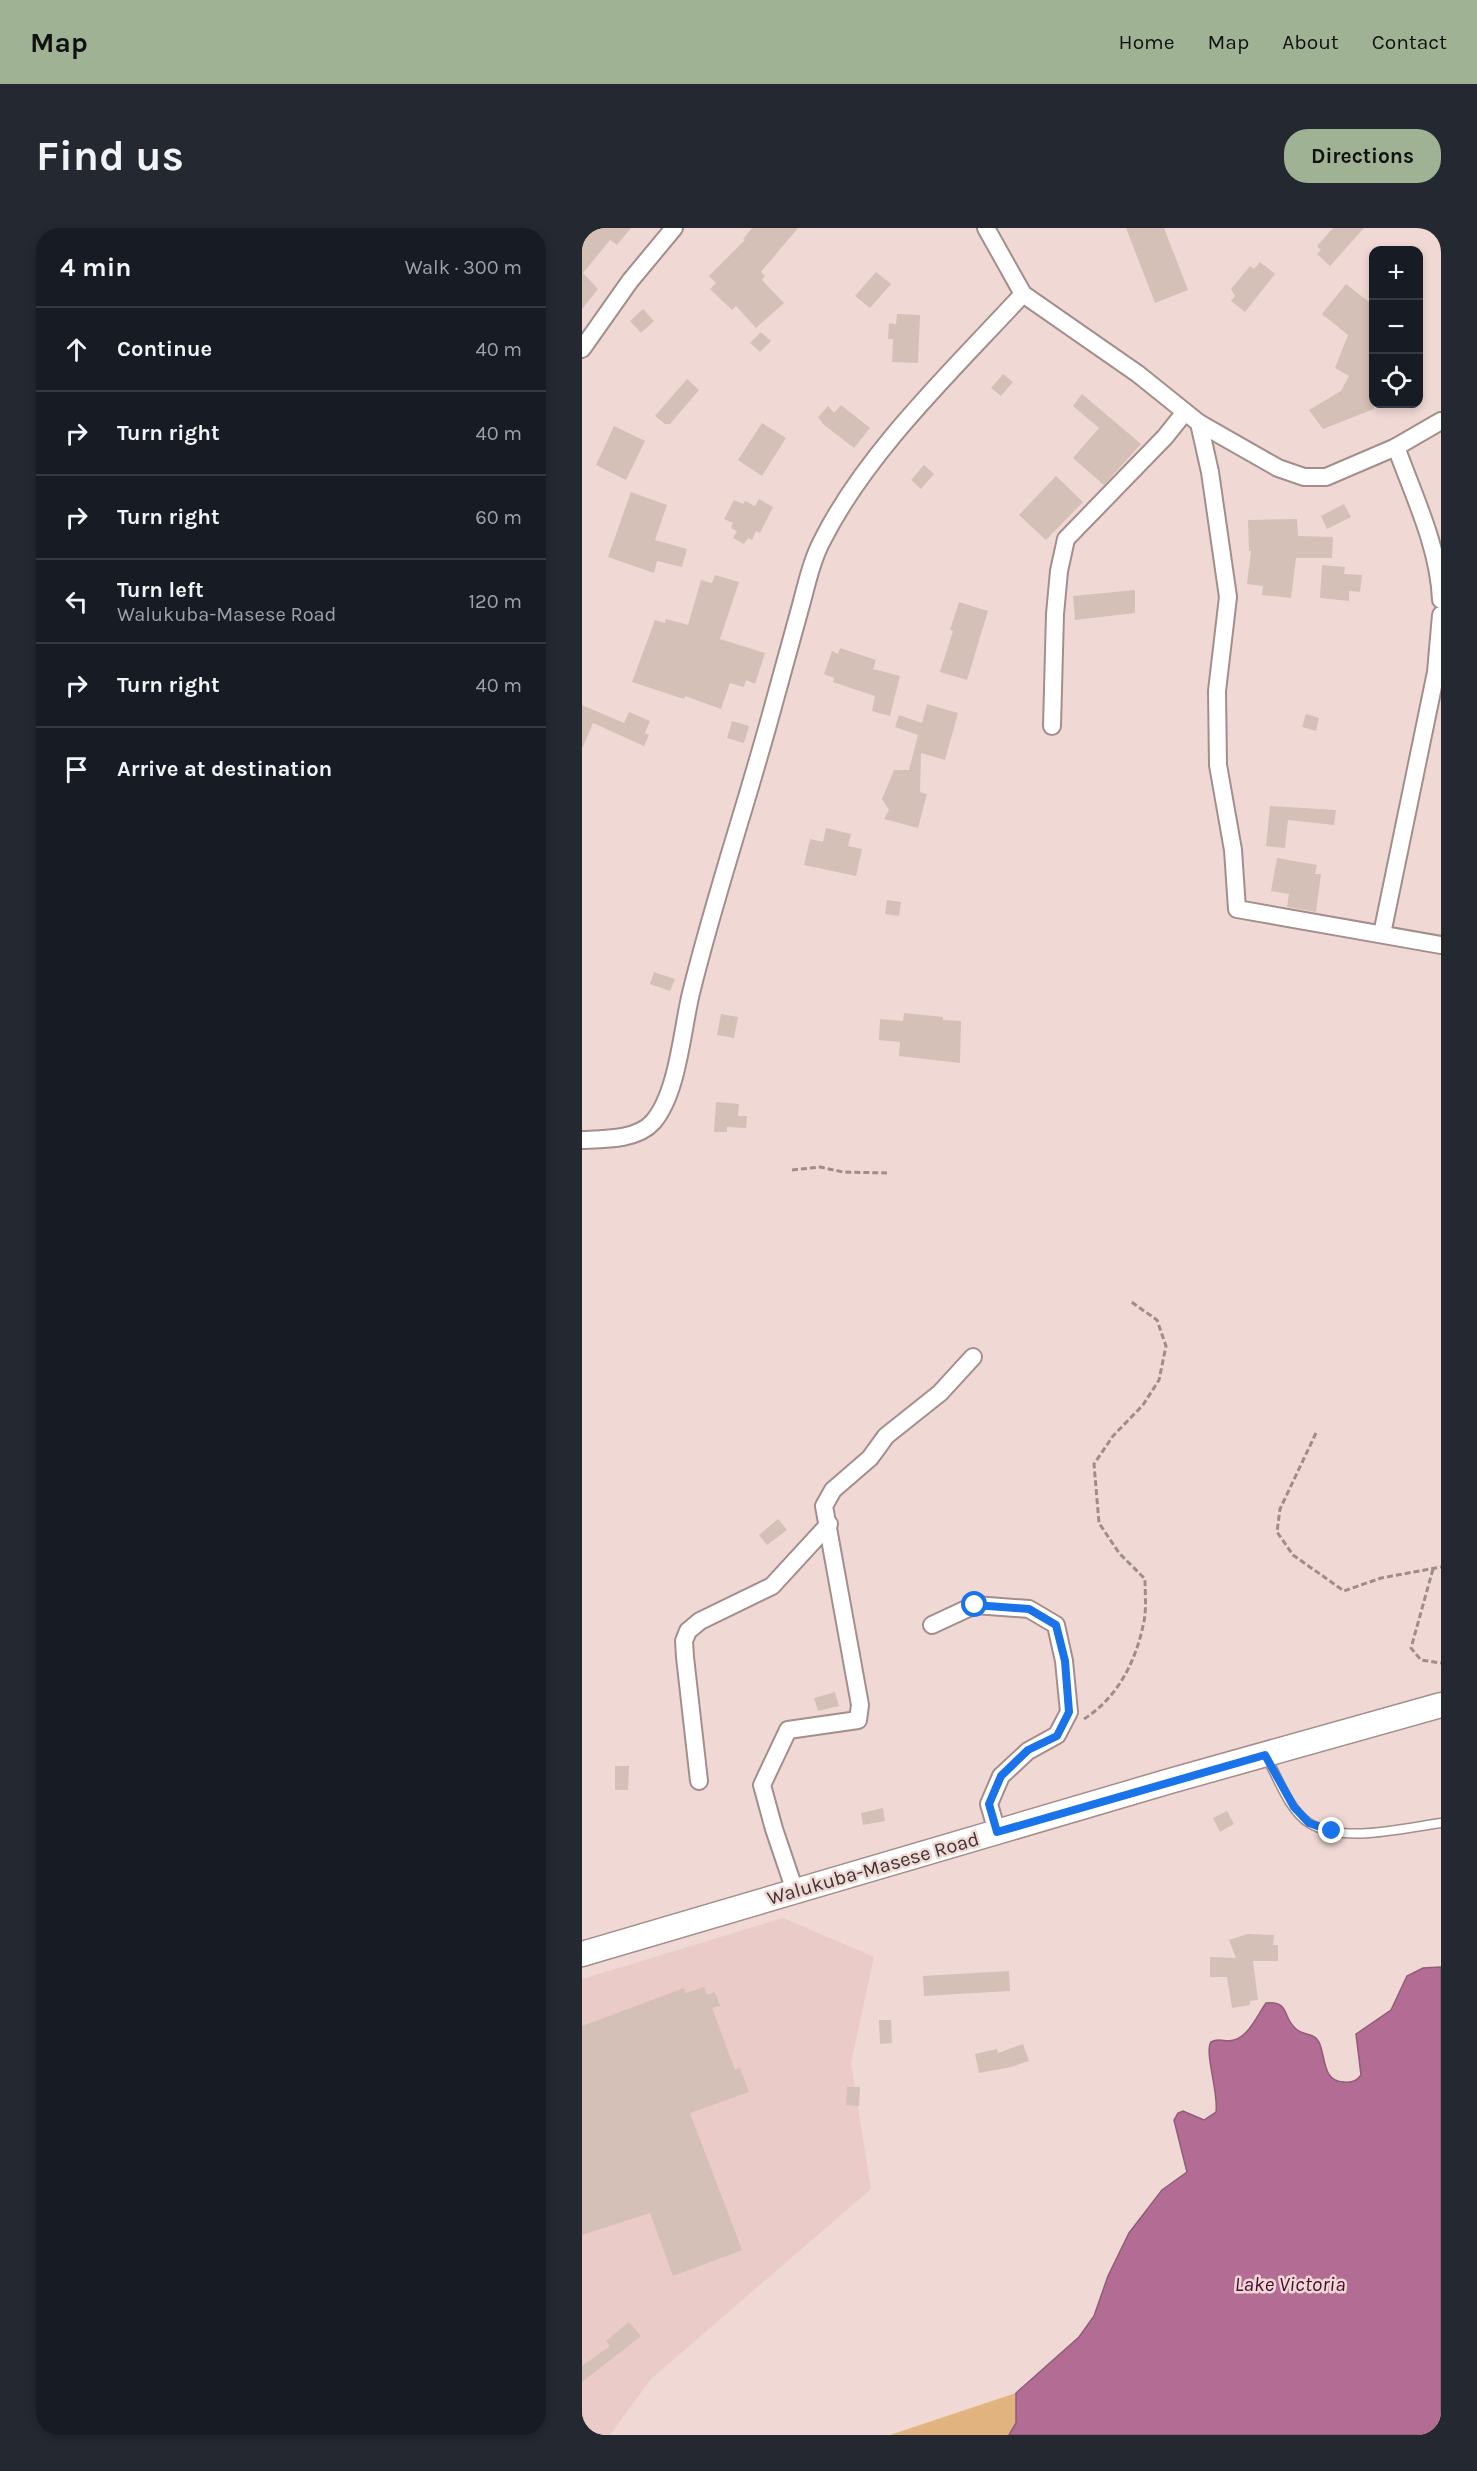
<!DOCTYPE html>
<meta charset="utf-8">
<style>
body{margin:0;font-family:Karla,sans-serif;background:#242831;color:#f1f3f6}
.controls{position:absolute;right:18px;top:18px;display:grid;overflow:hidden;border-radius:12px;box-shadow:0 3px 9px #0003}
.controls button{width:54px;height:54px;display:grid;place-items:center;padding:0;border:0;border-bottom:2px solid #363941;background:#171b24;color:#f1f3f6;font:30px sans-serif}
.stop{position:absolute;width:18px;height:18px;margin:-14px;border:4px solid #1a73e8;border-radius:50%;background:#fff}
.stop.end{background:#1a73e8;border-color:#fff;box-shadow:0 2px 6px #0008}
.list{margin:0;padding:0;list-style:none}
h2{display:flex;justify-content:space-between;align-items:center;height:78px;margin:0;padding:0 24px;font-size:26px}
h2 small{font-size:20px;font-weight:400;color:#9ea1a6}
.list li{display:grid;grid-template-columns:39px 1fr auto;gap:18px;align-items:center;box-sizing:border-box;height:84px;padding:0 24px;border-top:2px solid #363941}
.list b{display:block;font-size:22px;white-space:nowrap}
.list p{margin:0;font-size:20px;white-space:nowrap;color:#9ea1a6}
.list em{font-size:20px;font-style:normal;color:#9ea1a6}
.icon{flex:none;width:33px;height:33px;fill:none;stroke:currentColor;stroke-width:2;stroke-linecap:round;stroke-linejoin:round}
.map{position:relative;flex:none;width:859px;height:2207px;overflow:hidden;border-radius:24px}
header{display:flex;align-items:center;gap:36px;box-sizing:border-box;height:84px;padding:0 30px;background:#9fb294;color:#111}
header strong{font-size:28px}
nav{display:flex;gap:33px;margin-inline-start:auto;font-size:21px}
.intro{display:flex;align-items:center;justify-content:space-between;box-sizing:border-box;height:144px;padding:0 36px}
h1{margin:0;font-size:42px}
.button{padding:15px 27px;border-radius:24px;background:#9fb294;color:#111;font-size:21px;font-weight:700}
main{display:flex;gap:36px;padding:0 36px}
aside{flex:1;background:#171b24;border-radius:24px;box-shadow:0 3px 9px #0003}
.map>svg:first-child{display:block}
.built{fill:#eacbc7}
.green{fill:#e1b37e}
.water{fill:#b36d94;stroke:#905c77;stroke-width:1.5}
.building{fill:#d4c0b6}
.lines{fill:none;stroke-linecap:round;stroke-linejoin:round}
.lane-casing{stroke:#a38e8b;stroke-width:11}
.street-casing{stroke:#a38e8b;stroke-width:20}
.secondary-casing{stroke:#a38e8b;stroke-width:27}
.path{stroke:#9e8d8b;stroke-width:3;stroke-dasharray:6 3;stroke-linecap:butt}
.lane{stroke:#fff;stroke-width:8}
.street{stroke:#fff;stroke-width:16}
.secondary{stroke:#fff;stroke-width:24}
.route{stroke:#1a73e8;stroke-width:8}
.labels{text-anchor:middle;stroke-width:5;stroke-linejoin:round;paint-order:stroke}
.street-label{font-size:20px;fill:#3d3433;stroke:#f0d9d5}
.water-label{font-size:21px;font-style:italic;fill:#4b0934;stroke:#f0d9d5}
</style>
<header>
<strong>Map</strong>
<nav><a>Home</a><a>Map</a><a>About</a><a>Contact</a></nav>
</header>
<div class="intro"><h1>Find us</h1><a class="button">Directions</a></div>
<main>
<aside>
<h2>4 min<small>Walk · 300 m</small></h2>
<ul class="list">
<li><svg class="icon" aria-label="ahead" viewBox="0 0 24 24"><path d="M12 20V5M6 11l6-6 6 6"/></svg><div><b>Continue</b></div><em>40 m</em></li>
<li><svg class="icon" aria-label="right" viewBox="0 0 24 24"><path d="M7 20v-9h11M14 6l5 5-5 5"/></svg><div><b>Turn right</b></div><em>40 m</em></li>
<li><svg class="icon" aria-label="right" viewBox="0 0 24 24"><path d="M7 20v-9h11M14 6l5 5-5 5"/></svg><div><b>Turn right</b></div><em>60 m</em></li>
<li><svg class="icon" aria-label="left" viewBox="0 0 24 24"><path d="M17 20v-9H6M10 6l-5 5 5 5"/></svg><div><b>Turn left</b><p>Walukuba-Masese Road</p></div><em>120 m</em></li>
<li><svg class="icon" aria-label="right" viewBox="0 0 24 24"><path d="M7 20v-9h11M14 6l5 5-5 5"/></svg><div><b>Turn right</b></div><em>40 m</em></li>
<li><svg class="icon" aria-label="arrive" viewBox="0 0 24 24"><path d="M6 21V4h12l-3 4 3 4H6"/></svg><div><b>Arrive at destination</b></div></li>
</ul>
</aside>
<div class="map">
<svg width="859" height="2207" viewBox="0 0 859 2207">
<rect width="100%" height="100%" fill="#f0d9d5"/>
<path class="built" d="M201 1690 292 1729 269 1835 289 1961 69 2151 28 2207H0V1751Z"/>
<path class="green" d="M434 2165V2195L427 2207H308Z"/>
<path class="water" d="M859 1739V2207H427L434 2195V2165L497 2109 512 2088 526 2048 547 2005 580 1962 605 1944 592 1892 596 1885 601 1883 622 1892 634 1884C637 1865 622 1824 629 1814 637 1809 644 1815 652 1812 667 1808 676 1786 684 1775 708 1773 700 1788 713 1800 720 1808 732 1804 737 1814 744 1829 740 1854 762 1854 769 1855 775 1853 779 1847L774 1806 809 1782 825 1748 841 1740Z"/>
<g class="building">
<path d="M0 0H49L35 17 28 12 1 45 16 61 0 81Z"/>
<path d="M170 0H216L179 44 183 48 180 52 202 75 174 100 154 78 150 82 128 61 134 55 127 48 163 12 161 11Z"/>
<path d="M544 0H582L606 62 573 75Z"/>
<path d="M751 0H782L748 38 735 26 739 22 735 18Z"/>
<path d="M678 34 693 46 663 84 649 73 653 68 649 61 668 38 672 41Z"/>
<path d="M294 44 309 56 288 80 273 68Z"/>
<path d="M764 56 792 78V181L741 201 727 182 759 163 767 148 753 140 766 107 740 86Z"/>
<path d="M61 81 72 93 59 105 48 93Z"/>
<path d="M315 86 338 87 336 135 310 134 311 111H306L307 95 314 96Z"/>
<path d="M179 104 189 113 178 124 168 115Z"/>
<path d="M421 146 431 154 419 168 409 160Z"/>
<path d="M105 151 117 162 88 196H83L73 188Z"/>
<path d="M500 166 559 216 522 257 491 230 517 200 491 178Z"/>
<path d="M259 177 288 200 272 220 242 197 236 189 246 178 252 185Z"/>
<path d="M180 195 204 210 180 248 156 232Z"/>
<path d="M32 198 63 213 44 252 14 237Z"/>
<path d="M342 237 352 246 339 261 329 252Z"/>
<path d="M474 248 501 274 464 312 437 287Z"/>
<path d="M49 264 85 277 73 312 105 321 100 339 75 333 72 345 26 329Z"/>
<path d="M177 271 191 279 178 305 174 303 170 312 166 310 162 316 151 310 155 303 149 300 151 295 142 291 152 272 161 276 163 273 173 278Z"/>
<path d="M762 276 769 289 745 301 739 288Z"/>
<path d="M715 291 716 308 751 309 750 330H714L709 370 680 367 681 358 665 356 669 323H667L666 292Z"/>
<path d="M740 337 763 339 762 346 780 347 778 364 767 363V373L738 370Z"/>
<path d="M133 347 157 354 138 411 183 425 173 456 164 452 162 459 148 455 139 481 103 468 102 471 50 454 73 392 83 395 84 391 106 397 119 352 130 355Z"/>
<path d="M553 362V385L493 392 491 368Z"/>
<path d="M377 374 406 383 385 452 358 444 371 403 368 402Z"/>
<path d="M258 420 294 432 291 441 318 448 308 488 290 483 293 468 251 454 252 450 242 446 250 423 256 426Z"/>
<path d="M345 476 376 485 363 532 339 525 338 564 345 566 336 600 302 591 307 582 300 571 312 542H327L336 507 313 499 317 487 340 495Z"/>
<path d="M0 477 42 495 47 484 68 493 63 505 67 507 62 518 11 495 0 521Z"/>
<path d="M724 486 737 490 734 503 720 499Z"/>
<path d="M150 493 167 498 162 515 145 510Z"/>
<path d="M688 578 754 582 752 597 706 592 703 620 684 618Z"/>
<path d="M244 600 269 606 266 618 280 621 274 648 222 637 228 611 241 614Z"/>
<path d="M695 630 735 637 733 646H739L734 684 705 679 707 666 689 663Z"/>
<path d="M305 672 319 674 317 688 303 686Z"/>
<path d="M72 744 93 751 88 763 68 756Z"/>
<path d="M322 785 361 789V792L379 793 378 835 317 828 318 814 297 812 298 791 321 793Z"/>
<path d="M139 786 156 789 152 810 135 807Z"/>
<path d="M134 874 157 876 156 888H165L164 900 145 899V904H132Z"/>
<path d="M196 1291 205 1302 185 1317 177 1307Z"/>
<path d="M253 1464 257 1478 236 1483 232 1470Z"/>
<path d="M33 1538H47L46 1562H33Z"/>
<path d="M301 1580 303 1593 281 1597 279 1585Z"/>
<path d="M645 1583 652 1596 638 1604 631 1590Z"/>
<path d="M666 1706 692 1707 691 1717H696V1733H671L676 1772 668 1773V1777L650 1780 645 1749H628V1729L654 1730 647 1712Z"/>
<path d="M427 1743 428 1763 342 1768 341 1748Z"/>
<path d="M122 1759 125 1767 133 1764 138 1778 130 1780 153 1842 158 1840 167 1864 108 1885 160 2022 91 2048 68 1985 0 2007V1798L102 1760 104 1765Z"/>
<path d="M297 1792H309L310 1815 298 1816Z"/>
<path d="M441 1816 447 1833 429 1839 397 1845 393 1826 415 1821 416 1825Z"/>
<path d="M265 1859H278L277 1878 264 1877Z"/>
<path d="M47 2094 59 2108 0 2154V2138L28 2118 24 2113Z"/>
</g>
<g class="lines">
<defs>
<path id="lane" d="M685 1530C696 1550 707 1582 727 1595 760 1616 822 1600 859 1595"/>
<g id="street">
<path d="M404 0 441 66 556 146 617 195 696 240 722 249H744L814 219 859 193"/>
<path d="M0 121 48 53 92 0"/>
<path d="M617 195 628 244 646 369 635 463 636 537 651 622 655 681 859 717"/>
<path d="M814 219C832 268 857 320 859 372"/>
<path d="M470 498 473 386 477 343 484 311 583 209 603 184"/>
<path d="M800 706 854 444 859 387"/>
<path d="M0 912C22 911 55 912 71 894 96 865 100 802 109 765 133 667 166 572 192 475 201 442 210 410 219 377 225 355 230 331 241 311 286 222 373 140 441 66"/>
<path d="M350 1397 393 1377 447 1381 474 1397 482 1433 487 1484 475 1507 446 1523 419 1548 407 1576 415 1604"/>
<path d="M117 1553 103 1429 102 1413 106 1403 118 1393 190 1358 247 1296"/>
<path d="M213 1663 192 1601 180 1557 206 1502 276 1492 278 1477 242 1278 251 1262 288 1230 304 1208 358 1165 391 1129"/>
</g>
<path id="secondary" d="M0 1726 588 1553 859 1477"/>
</defs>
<use href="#lane" class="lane-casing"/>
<use href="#street" class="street-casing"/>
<use href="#secondary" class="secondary-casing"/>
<g class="path">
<path d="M210 942 238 939 261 944 305 945"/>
<path d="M734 1205 698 1281 695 1304 711 1327 762 1363 799 1350 859 1339"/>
<path d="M851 1341 829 1420 839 1432 859 1435"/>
<path d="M502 1491C535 1470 553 1435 561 1398 565 1383 563 1366 563 1351L537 1325 517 1295 512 1236 531 1208 561 1177 577 1152 584 1118 575 1092 548 1073"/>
</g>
<use href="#lane" class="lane"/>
<use href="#street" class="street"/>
<use href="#secondary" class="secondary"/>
</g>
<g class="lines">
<path class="route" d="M393 1377 447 1381 474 1397 483 1433 487 1484 475 1508 446 1522 419 1548 407 1576 415 1604 683 1527 712 1579 727 1595 750 1603"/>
</g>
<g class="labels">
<g class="street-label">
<text transform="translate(291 1640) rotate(-16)" y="7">Walukuba-Masese Road</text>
</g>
<g class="water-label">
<text x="708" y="2063">Lake Victoria</text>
</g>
</g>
</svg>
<div class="controls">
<button>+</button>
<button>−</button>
<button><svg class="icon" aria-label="locate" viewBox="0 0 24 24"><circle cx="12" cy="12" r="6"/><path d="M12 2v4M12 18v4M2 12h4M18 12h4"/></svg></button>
</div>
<div class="stop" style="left:393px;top:1377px"></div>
<div class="stop end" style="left:750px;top:1603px"></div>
</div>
</main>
